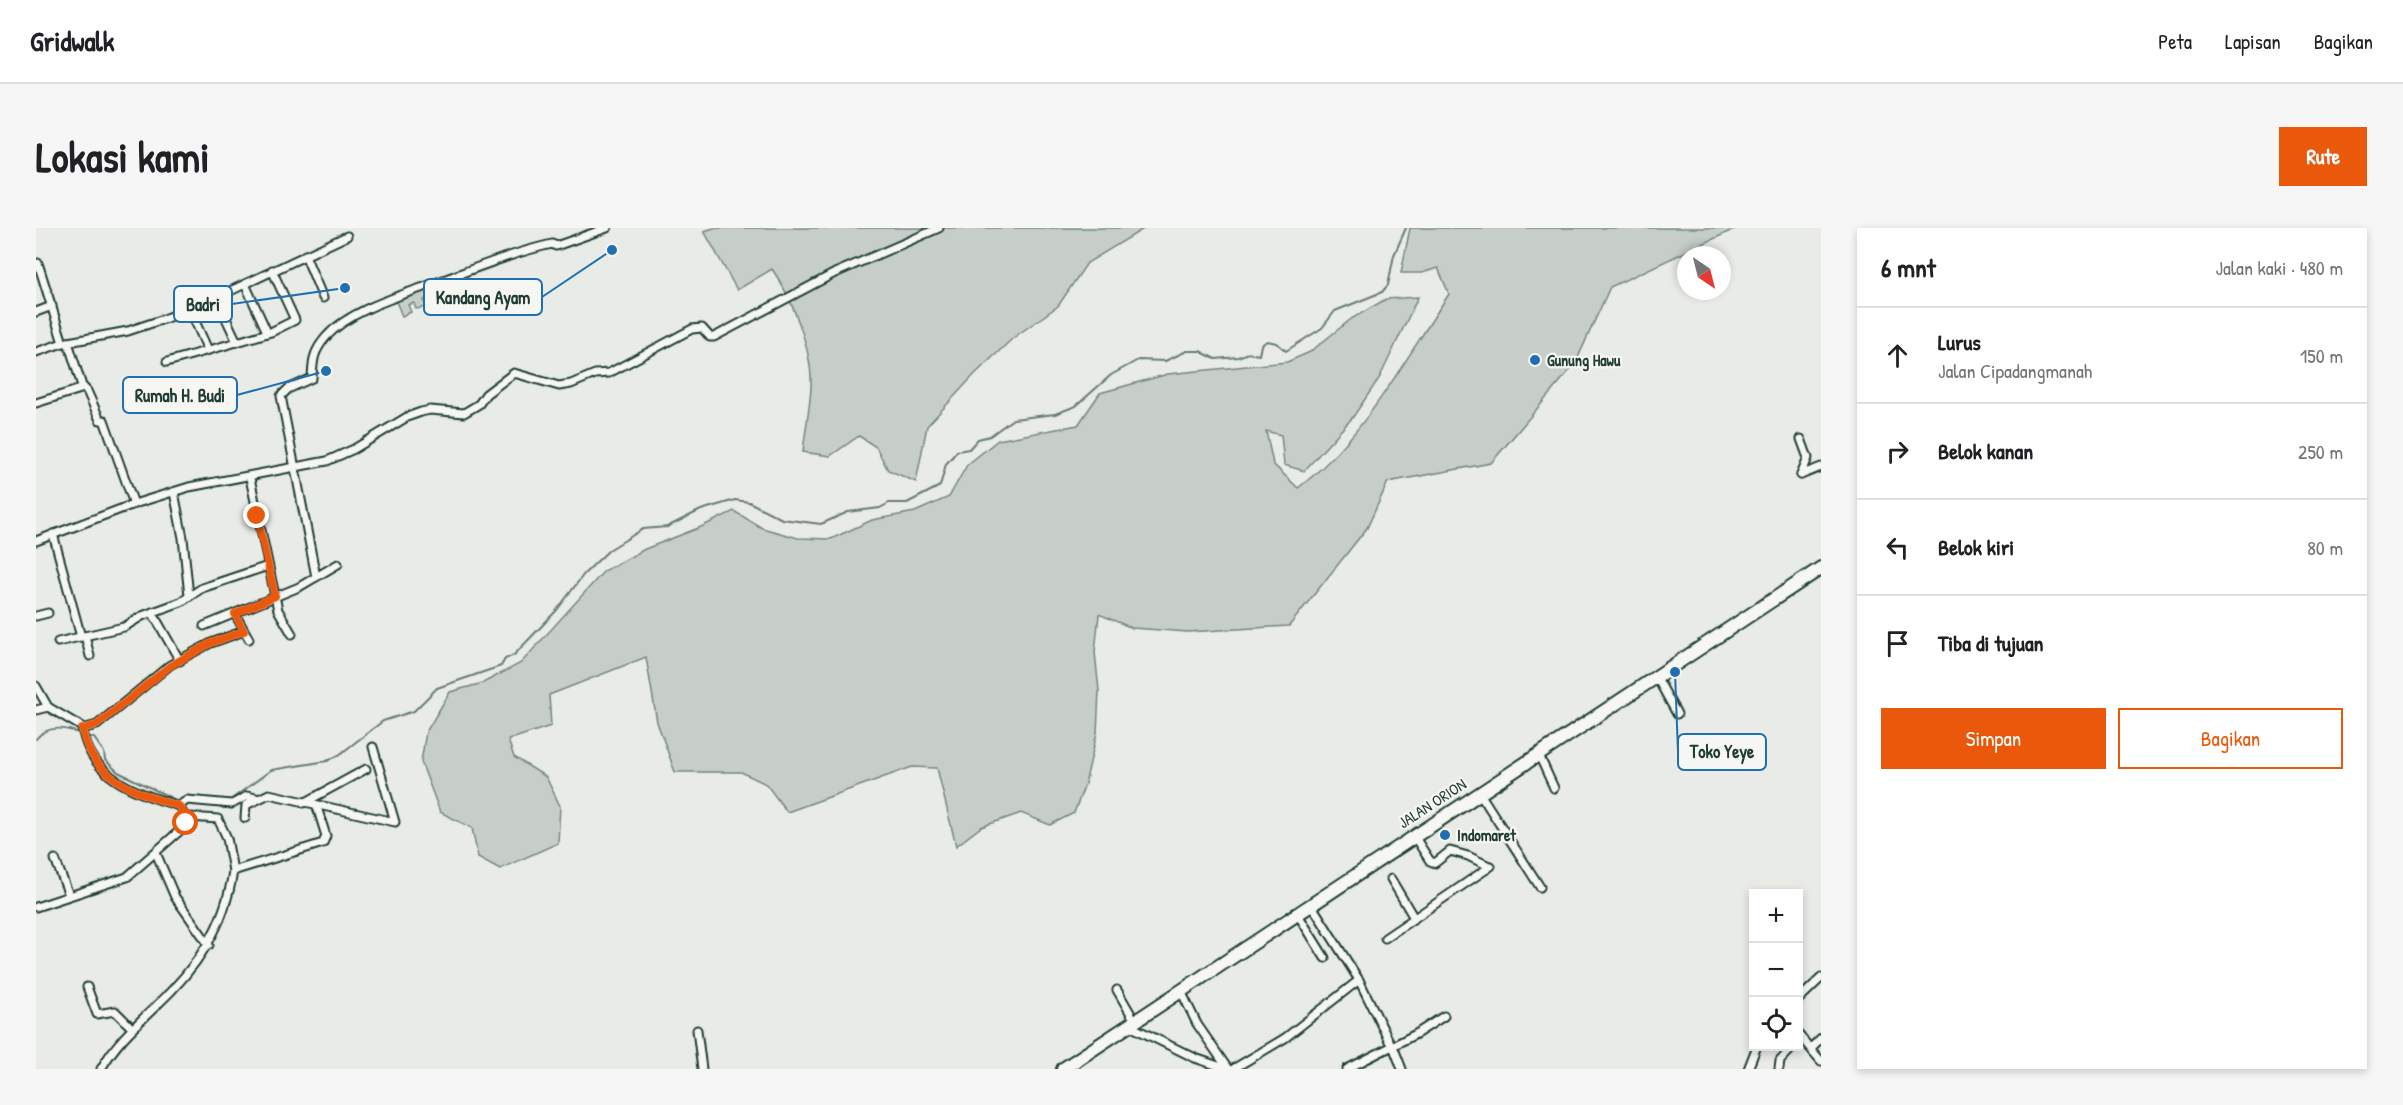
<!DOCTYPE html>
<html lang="id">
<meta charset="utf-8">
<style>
body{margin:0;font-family:"Patrick Hand",sans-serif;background:#f6f6f6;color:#202124}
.controls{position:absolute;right:18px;bottom:18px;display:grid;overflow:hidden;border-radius:0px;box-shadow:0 3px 9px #0003}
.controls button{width:54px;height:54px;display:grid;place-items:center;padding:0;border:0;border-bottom:2px solid #e0e0e0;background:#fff;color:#202124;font:30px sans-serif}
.compass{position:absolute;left:1641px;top:18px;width:54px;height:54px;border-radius:50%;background:#fff;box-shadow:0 3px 9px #0003;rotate:145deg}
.stop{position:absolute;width:18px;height:18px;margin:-14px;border:4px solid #ea580c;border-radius:50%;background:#fff}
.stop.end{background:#ea580c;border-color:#fff;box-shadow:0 2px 6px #0008}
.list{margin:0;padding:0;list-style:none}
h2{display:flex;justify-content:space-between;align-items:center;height:78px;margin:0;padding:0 24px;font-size:26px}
h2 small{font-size:20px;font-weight:400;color:#757577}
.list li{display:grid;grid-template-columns:39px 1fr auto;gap:18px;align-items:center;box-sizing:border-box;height:96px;padding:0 24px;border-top:2px solid #e0e0e0}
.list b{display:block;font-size:22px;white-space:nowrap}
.list p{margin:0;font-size:20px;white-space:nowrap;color:#757577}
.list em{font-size:20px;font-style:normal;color:#757577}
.actions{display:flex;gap:12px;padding:18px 24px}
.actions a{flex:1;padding:14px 0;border:2px solid #ea580c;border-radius:0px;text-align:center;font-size:21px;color:#ea580c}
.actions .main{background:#ea580c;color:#fff}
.icon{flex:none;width:33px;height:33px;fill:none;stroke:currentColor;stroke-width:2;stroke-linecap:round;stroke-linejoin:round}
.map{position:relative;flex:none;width:1785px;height:841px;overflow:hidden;border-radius:0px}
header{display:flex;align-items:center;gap:36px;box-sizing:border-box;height:84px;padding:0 30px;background:#fff;border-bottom:2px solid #e0e0e0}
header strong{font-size:28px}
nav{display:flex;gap:33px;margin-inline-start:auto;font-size:21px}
.intro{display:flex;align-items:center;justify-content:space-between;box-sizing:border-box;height:144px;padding:0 36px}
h1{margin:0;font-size:42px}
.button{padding:15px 27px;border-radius:0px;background:#ea580c;color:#fff;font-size:21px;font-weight:700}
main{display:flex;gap:36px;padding:0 36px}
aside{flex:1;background:#fff;border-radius:0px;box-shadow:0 3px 9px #0003}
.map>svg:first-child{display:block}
.green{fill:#c7cec9;stroke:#73867e;stroke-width:1.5}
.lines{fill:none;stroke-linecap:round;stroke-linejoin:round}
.stream{stroke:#687c75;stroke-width:2}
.street-casing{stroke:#1f3d34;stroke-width:11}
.highway-casing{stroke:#1f3d34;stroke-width:16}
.street{stroke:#f6f6f2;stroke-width:7}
.highway{stroke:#f6f6f2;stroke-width:12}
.route{stroke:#ea580c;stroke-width:8}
.poi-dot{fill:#1f6fb2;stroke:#f6f6f2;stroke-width:2}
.labels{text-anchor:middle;stroke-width:4.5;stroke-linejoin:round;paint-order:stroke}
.poi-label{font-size:16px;font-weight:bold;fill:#1f3d34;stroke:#f6f6f2;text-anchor:start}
.street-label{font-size:16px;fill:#1f3d34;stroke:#f6f6f2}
.leader{fill:none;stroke:#1f6fb2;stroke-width:2}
.callout-dot{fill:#1f6fb2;stroke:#f6f6f2;stroke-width:2}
.callout{fill:#f6f6f2;stroke:#1f6fb2;stroke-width:2}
.callout-label{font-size:18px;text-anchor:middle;font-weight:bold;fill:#1f3d34}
</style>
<header>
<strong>Gridwalk</strong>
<nav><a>Peta</a><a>Lapisan</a><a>Bagikan</a></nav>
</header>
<div class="intro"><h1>Lokasi kami</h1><a class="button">Rute</a></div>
<main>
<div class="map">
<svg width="1785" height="841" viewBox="0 0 1785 841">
<rect width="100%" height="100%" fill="#e9ebe7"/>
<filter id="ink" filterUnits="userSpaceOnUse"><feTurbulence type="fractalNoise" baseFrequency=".0167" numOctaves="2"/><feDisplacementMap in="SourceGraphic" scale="12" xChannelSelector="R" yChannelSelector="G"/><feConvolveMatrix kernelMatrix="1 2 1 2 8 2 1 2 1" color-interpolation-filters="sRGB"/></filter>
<g filter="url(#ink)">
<g class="green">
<path d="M678 0H1109L1051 35 1022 78 977 110 939 146 891 198 880 254 852 242 840 219 823 208 794 228 767 224C769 203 774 181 775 159 777 124 756 69 736 41L701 62 668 3Z"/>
<path d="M1374 0H1701L1574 59 1539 136 1455 235 1352 254 1331 300 1253 398 1152 404 1096 400 1063 386 1059 424 1063 463 1061 505 1049 556 1038 585 1014 597 985 585 945 599 920 618 901 540 876 539 751 584 730 556 705 544H639L621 494 610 429 513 467 515 498 472 512 478 529 510 549 524 578 522 615 464 641 442 629 436 600 404 584 385 534 390 504 414 464 447 455 485 435 568 343 609 321 665 299 698 283 726 300 762 310 795 311 836 292 879 284 913 269 931 237 962 212 1042 197 1064 165 1132 146 1251 134 1274 124 1315 91 1350 71 1382 69 1344 149 1317 189 1268 243 1248 237 1245 207 1230 203 1237 236 1262 260C1327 211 1368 133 1413 66L1402 40 1386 45H1365Z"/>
<path d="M391 59 394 70 388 72 391 79 380 81 378 75 372 77 375 84 366 88 359 71Z"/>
</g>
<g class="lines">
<g class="stream">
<path d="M50 508 58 510 68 524 69 532 82 544 144 574"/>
<path d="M0 511C12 496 30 500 45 506"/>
<path d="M193 573 235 542 291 533 303 527 347 493 378 483 401 460 465 438 469 431 478 427 521 382 548 346 573 322 607 301 631 299 665 282 699 272 713 274 746 291 785 296 812 284 844 280 853 275H871L904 258 910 236 921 223 933 221 942 211 954 208 977 191 1019 186 1040 178 1075 147 1102 132 1129 133 1151 123H1164L1179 131 1202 129 1212 125 1223 127 1225 117 1231 113 1241 115 1250 123 1286 100 1299 83 1346 64 1352 57 1358 27 1370 0"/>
<path d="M150 575 183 578"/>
</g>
<defs>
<g id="street">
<path d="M269 27 287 70"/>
<path d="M2 35 27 115"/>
<path d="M209 56 231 104"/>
<path d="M153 80 172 122"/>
<path d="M0 84 16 78"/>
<path d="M32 114 46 158 51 163 64 192H68L98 276"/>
<path d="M201 114 235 104 259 92 236 42"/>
<path d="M0 124 27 115 92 103 128 91 175 72 311 8"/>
<path d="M131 134 201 114 180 69"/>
<path d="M0 175 48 160"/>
<path d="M1765 247 1772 230 1765 211"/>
<path d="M1765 247 1785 239"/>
<path d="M214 250 242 382 256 406"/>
<path d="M138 264 147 310 153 368"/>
<path d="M17 306 45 409"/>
<path d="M0 313 98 276 153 259 291 233 318 221 371 189 385 184 394 182 428 185 443 176 450 166 478 145 523 158 535 156 559 146 573 145 656 101 666 100 674 109H678L799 45 903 0"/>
<path d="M280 349 245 168 252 161 276 150C277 132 277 124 290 109 315 81 367 67 402 54 440 40 476 25 516 16L520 18 571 0"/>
<path d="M116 384 144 433"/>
<path d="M199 386 213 411"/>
<path d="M0 388 12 385"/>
<path d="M168 398 263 359 302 336"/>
<path d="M49 408 54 428"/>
<path d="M22 414 88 399 106 388 145 374 166 360 232 338"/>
<path d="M1620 448 1641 486"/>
<path d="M0 458 12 479 46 499C54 550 98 564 143 578L150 591 148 599 91 649 0 679"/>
<path d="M0 482 12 479"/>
<path d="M46 501 61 497 134 437 175 415 208 403"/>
<path d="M1502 525 1518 560"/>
<path d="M1443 564 1504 659"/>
<path d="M268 575 330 541"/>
<path d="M143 578 151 572 196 576 211 568 220 570"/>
<path d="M209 590 210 577 233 566 359 594 337 519"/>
<path d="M150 591 154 589 182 591 191 610 197 643"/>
<path d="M1378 608 1394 633 1399 635 1414 623 1432 628 1451 637V641"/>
<path d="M120 625 139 669 173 717"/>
<path d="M19 631 33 667"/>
<path d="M1355 651 1378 690"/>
<path d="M1275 676 1323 752 1356 819"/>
<path d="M1261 685 1289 730"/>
<path d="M1349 710 1455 638"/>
<path d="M51 759 61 786 79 783 96 800"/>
<path d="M1081 762 1099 793"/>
<path d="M1145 763 1161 796 1192 841"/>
<path d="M1762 772 1785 750"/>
<path d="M1094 798 1159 830 1191 841"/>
<path d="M661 802 666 841"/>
<path d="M1762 806 1785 833"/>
<path d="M1357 818 1366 841"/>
<path d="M1775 820 1785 810"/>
<path d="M65 841C79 816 99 798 119 779 160 741 189 699 197 643L287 615 290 608 281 579"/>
<path d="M1197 841 1249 810 1323 752"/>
<path d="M1311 841 1380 806 1408 788"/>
<path d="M1712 841 1721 818"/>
<path d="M1743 841 1744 833 1758 818"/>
</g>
<path id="highway" d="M1027 841 1785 340"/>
</defs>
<use href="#street" class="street-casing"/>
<use href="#highway" class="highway-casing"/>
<use href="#street" class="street"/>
<use href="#highway" class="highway"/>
</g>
</g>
<g class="lines" filter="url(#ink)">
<path class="route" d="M150 595 148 585 143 578C100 565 55 550 46 501L61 497 134 438 175 415 208 403 199 386 239 368 221 288"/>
</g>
<g class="poi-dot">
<circle cx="1499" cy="132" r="6"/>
<circle cx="1409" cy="607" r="6"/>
</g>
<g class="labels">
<g class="poi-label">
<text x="1511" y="138">Gunung Hawu</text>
<text x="1421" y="613">Indomaret</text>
</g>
<g class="street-label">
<text transform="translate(1396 575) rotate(-33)" y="6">JALAN ORION</text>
</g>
</g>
<path class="leader" d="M576 22L506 69M309 60L196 76M290 143L201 167M1639 444L1642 524"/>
<g class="callout-dot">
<circle cx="576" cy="22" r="6"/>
<circle cx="309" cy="60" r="6"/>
<circle cx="290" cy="143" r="6"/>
<circle cx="1639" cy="444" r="6"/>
</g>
<g class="callout">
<rect x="388" y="51" width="118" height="36" rx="6"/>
<rect x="138" y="58" width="58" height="36" rx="6"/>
<rect x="87" y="149" width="114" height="36" rx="6"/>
<rect x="1642" y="506" width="88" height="36" rx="6"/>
</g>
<g class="callout-label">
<text x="447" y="76">Kandang Ayam</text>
<text x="167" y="83">Badri</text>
<text x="144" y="174">Rumah H. Budi</text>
<text x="1686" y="530">Toko Yeye</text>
</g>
</svg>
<div class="controls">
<button>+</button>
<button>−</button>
<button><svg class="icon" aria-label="locate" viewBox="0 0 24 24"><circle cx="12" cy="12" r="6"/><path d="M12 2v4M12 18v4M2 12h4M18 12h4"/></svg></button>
</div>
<svg class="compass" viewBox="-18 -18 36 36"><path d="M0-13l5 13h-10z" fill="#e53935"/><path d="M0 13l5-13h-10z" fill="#757577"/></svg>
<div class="stop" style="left:150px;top:595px"></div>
<div class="stop end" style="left:221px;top:288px"></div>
</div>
<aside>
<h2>6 mnt<small>Jalan kaki · 480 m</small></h2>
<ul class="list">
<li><svg class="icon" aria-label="ahead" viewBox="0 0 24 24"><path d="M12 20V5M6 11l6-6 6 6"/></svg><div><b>Lurus</b><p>Jalan Cipadangmanah</p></div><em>150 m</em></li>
<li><svg class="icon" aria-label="right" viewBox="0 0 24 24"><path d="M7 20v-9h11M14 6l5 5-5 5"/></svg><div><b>Belok kanan</b></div><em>250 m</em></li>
<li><svg class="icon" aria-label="left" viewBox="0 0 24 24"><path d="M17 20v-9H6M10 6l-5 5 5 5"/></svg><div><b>Belok kiri</b></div><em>80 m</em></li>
<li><svg class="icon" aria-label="arrive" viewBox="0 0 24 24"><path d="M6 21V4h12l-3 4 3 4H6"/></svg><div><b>Tiba di tujuan</b></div></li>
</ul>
<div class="actions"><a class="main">Simpan</a><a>Bagikan</a></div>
</aside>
</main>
